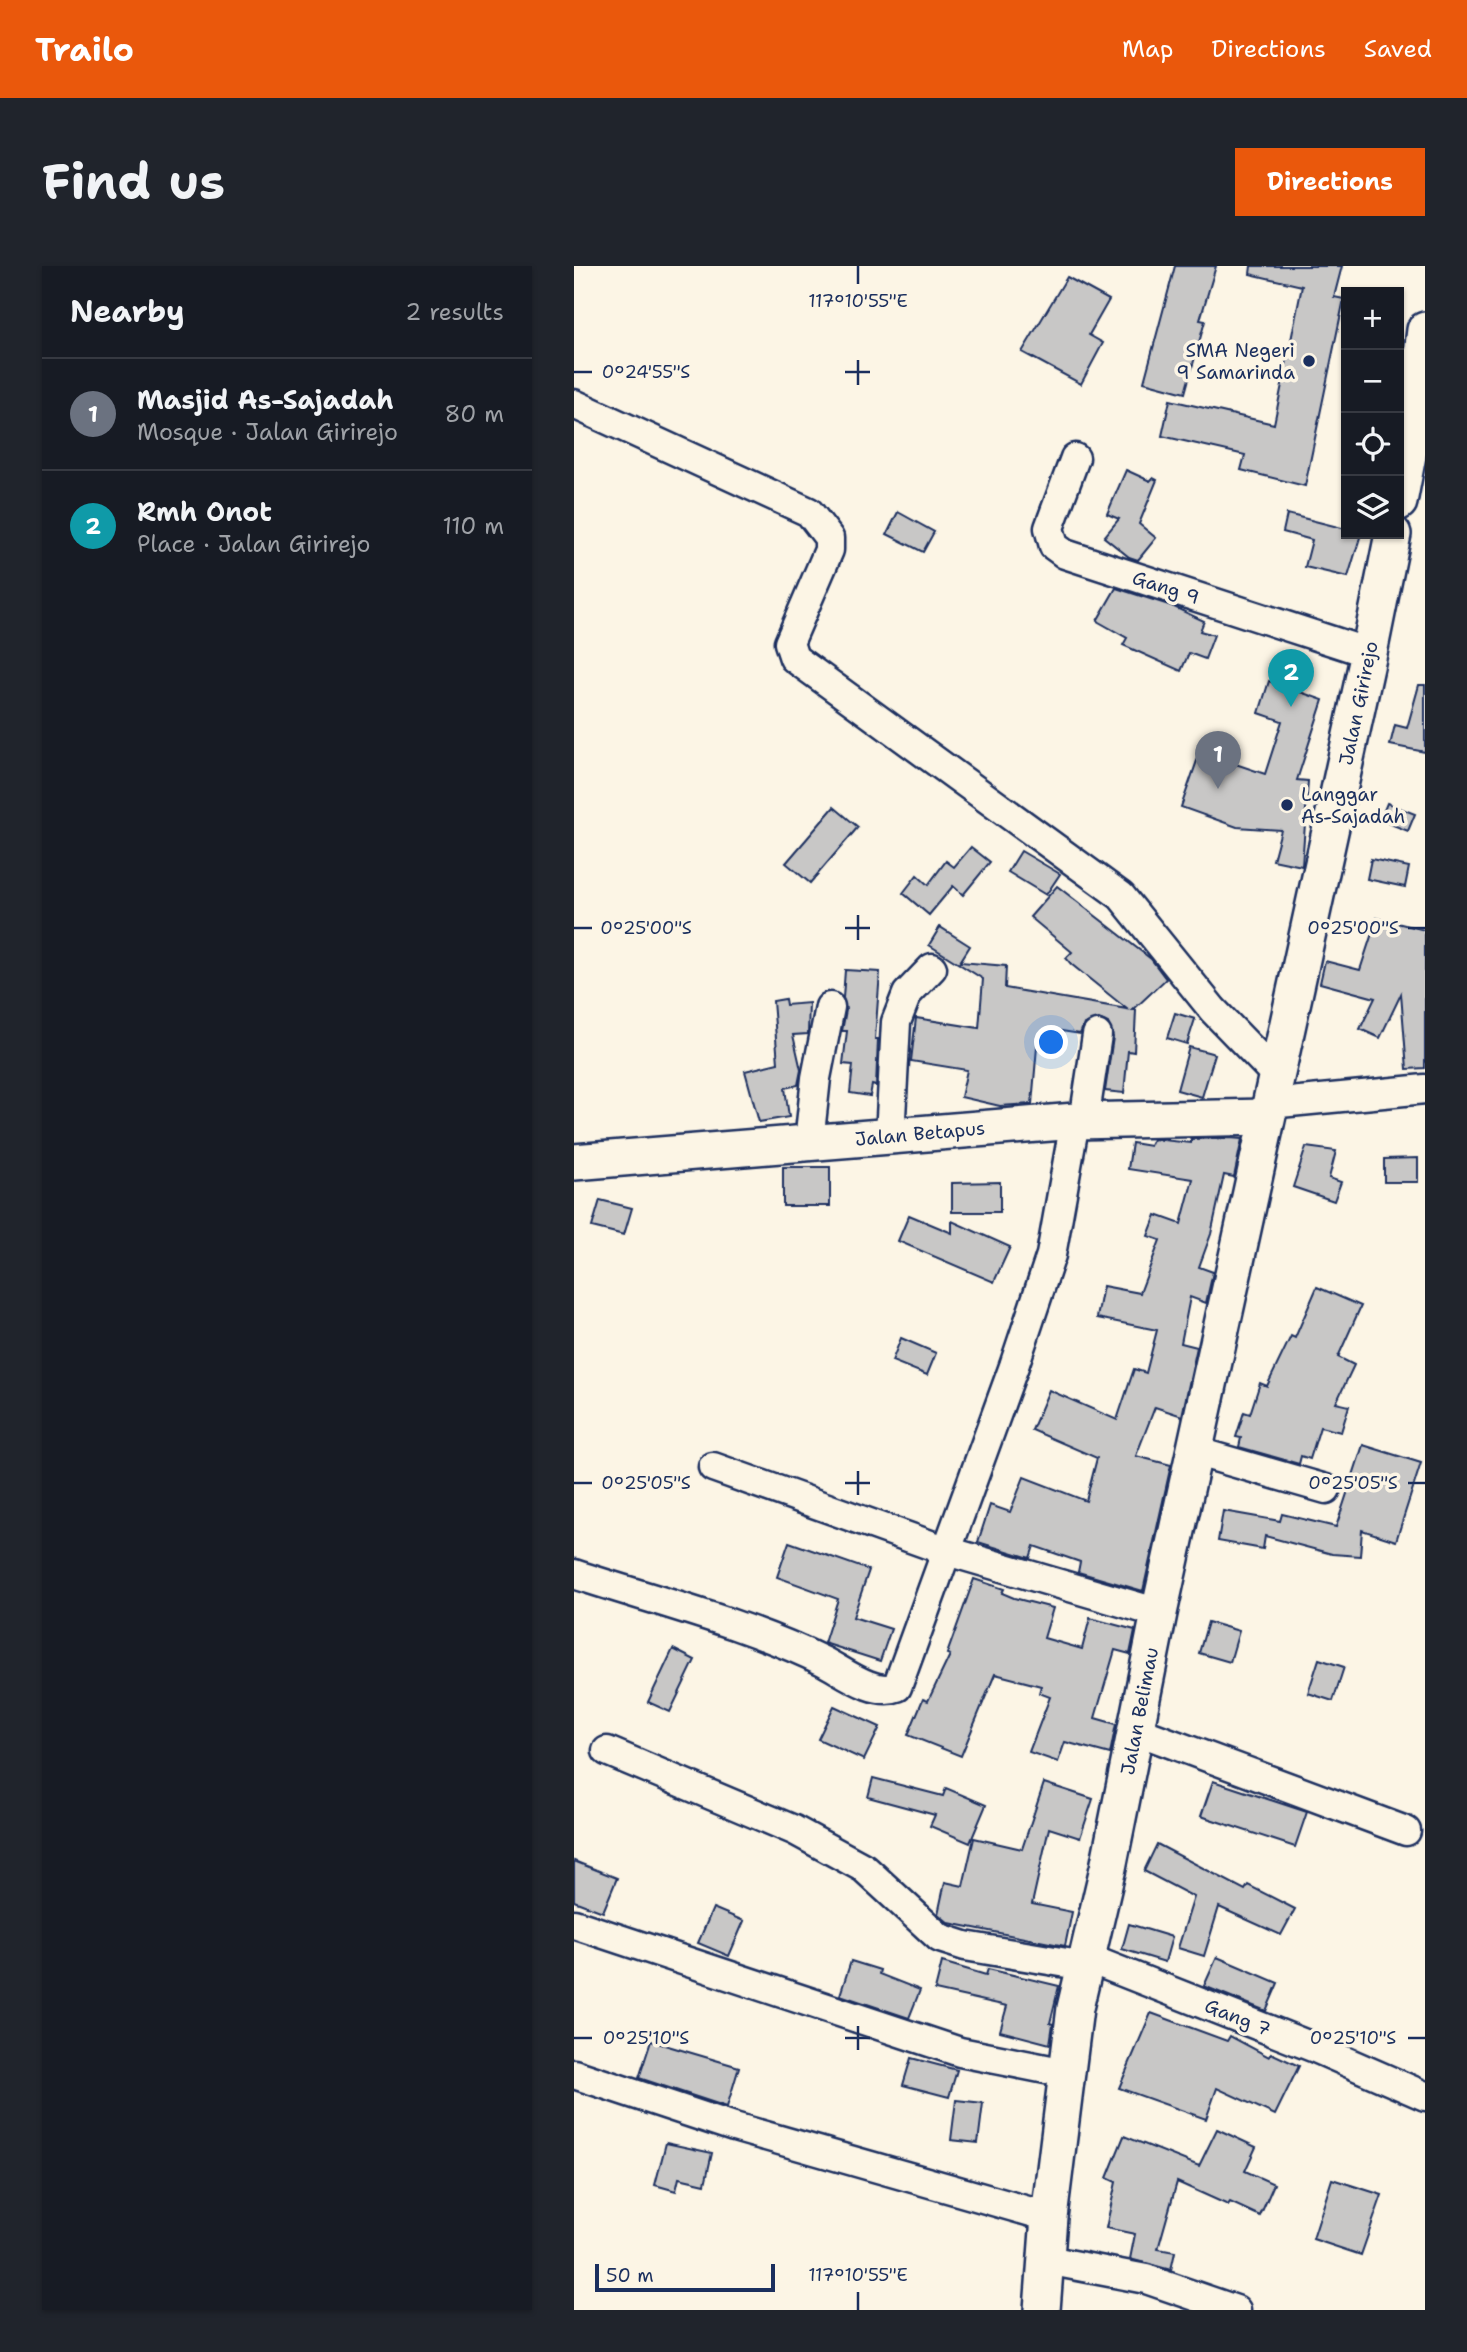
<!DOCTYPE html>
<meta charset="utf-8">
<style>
body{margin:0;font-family:"Shantell Sans",sans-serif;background:#20242c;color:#f1f3f6}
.controls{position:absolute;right:21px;top:21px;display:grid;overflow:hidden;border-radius:0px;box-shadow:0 2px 5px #0004}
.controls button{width:63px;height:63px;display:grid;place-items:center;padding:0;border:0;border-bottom:2px solid #363941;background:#171b24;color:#f1f3f6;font:35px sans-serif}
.scale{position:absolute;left:21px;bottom:18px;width:180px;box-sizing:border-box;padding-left:7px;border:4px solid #1b2f5e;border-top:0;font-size:19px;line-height:24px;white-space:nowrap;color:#1b2f5e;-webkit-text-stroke:5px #fcf5e5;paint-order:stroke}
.you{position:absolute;left:478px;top:777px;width:24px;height:24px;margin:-18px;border:5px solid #fff;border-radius:50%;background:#1a73e8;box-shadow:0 0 0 10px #1a73e833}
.badge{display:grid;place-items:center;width:46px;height:46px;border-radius:50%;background:#ea580c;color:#fff;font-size:23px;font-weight:700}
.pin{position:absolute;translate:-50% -58px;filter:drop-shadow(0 2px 4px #0008)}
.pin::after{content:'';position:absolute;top:37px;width:24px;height:21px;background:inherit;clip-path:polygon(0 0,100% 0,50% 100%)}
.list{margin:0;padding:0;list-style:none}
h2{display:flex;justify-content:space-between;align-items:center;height:91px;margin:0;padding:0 28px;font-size:30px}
h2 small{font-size:23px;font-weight:400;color:#9ea1a6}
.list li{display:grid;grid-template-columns:46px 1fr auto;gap:21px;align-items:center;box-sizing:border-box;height:112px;padding:0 28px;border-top:2px solid #363941}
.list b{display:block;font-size:26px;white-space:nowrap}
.list p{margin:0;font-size:23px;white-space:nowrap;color:#9ea1a6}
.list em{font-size:23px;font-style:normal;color:#9ea1a6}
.icon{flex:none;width:38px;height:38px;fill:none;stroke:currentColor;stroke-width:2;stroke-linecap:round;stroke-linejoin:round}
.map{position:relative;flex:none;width:851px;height:2044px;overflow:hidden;border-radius:0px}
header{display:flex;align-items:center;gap:42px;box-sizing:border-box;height:98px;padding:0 35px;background:#ea580c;color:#fff}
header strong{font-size:33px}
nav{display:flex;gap:38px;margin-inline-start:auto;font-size:24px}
.intro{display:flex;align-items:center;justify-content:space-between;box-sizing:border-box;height:168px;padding:0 42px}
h1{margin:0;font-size:49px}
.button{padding:18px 32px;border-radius:0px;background:#ea580c;color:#fff;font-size:24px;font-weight:700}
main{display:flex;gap:42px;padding:0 42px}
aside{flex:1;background:#171b24;border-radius:0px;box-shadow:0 2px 5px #0004}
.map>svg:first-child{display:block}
.building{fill:#c8c7c6;stroke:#1b2f5e;stroke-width:2}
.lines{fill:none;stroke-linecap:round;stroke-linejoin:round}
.minor-casing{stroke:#1b2f5e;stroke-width:33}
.tertiary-casing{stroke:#1b2f5e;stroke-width:40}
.minor{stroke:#fcf5e5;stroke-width:28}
.tertiary{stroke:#fcf5e5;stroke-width:35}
.ticks{fill:none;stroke:#1b2f5e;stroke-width:2.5}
.poi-dot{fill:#1b2f5e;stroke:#fcf5e5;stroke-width:2.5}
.labels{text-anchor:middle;stroke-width:7;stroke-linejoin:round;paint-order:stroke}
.poi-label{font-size:19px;fill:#1b2f5e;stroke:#fcf5e5;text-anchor:end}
.street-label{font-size:19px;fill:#1b2f5e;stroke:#fcf5e5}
.ticks-label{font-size:18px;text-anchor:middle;fill:#1b2f5e;stroke:#fcf5e5;stroke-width:7;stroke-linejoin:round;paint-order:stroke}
</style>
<header>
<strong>Trailo</strong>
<nav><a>Map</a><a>Directions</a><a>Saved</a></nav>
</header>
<div class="intro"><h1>Find us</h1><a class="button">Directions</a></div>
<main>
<aside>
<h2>Nearby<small>2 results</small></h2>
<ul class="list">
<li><span class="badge" style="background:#6b7280">1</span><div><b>Masjid As-Sajadah</b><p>Mosque · Jalan Girirejo</p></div><em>80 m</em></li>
<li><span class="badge" style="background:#0f9aa8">2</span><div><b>Rmh Onot</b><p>Place · Jalan Girirejo</p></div><em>110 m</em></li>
</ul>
</aside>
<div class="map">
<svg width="851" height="2044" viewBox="0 0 851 2044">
<rect width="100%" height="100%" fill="#fcf5e5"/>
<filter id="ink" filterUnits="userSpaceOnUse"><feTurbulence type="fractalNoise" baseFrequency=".0143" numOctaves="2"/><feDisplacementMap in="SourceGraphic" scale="14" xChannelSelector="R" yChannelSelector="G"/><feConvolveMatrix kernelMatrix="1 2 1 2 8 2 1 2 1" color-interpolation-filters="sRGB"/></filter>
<g filter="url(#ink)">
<g class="building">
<path d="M601 0H642L626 54 631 55 611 127 570 116Z"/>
<path d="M677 0H768L760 31 770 33 731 220 667 204 671 189 588 170 596 134 700 158 728 20 676 8Z"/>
<path d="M493 11 535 34 515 69 529 77 507 118 448 86Z"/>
<path d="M552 204 576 215 579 212 583 214 565 258 582 272 564 294 555 291 530 271 545 253 533 248Z"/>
<path d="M324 246 360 266 349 286 313 268Z"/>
<path d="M713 248 772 263V268H787L774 311 731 301 738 274 709 266Z"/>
<path d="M542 322 598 340 630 355 626 365 640 369 631 393 615 387 607 405 549 379 553 372 523 355Z"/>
<path d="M695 415 749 434 723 514 734 515 728 600 699 594 707 564 663 561 607 541 626 486 691 508 708 455 685 447Z"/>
<path d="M845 419H851V486L816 479 821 459 833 462Z"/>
<path d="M813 537 841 548 834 565 806 554Z"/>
<path d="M260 541 284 561 236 617 212 597Z"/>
<path d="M397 581 416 596 389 629 379 620 355 649 329 627 343 609 354 619 372 595 380 601Z"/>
<path d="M447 585 486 608 472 629 434 606Z"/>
<path d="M797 593 835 601 831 621 793 613Z"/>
<path d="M483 620 577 693 592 713 559 744H562L560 786 554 785 550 827 531 825 539 771 534 757 525 753 510 758 506 768 481 764 478 783 463 781 458 838 426 840 387 831 393 804 337 795 342 752 405 762 409 713 355 679 366 661 396 680 386 696 432 700 431 722 553 743 497 698 492 692 498 686 456 651Z"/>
<path d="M803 652 851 664V802L833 803 827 728 806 772 786 763 801 732 746 717 751 695 786 704Z"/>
<path d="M271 704 306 706 301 773H304L302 820 298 819 296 830 276 827 279 799 269 798 273 765H268L272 744 269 732Z"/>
<path d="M211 733 212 739 235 737 234 768 219 769 227 804 224 819 211 822 215 851 185 856 171 805 204 797 199 735Z"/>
<path d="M601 747 621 753 613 778 593 772Z"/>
<path d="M615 781 641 788 628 831 603 824Z"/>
<path d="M656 872 668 873 660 911 650 909 637 968 625 1001 639 1006 632 1037 616 1031 607 1077 623 1081 608 1150 581 1141 562 1190 597 1199 569 1325 504 1306 506 1296 460 1280 456 1292 404 1276 416 1239 436 1246 450 1211 512 1235 523 1192 458 1164 475 1124 543 1154 560 1103 572 1107 583 1064 523 1052 529 1020 566 1027 586 974 574 970 582 949 607 958 619 913 554 903 558 877 576 880 579 873 617 877V873Z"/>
<path d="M732 881 762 885 755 912 767 916 760 935 719 921Z"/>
<path d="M844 892V916H810V893Z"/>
<rect x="209" y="901" width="47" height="39"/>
<path d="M426 916V946H378V917Z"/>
<path d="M26 934 58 942 50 969 18 961Z"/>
<path d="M335 949 378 967V955L436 981 420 1016 324 975Z"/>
<path d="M743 1021 787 1040 764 1091 780 1099 762 1137 775 1140 767 1166 746 1161 736 1193 727 1190 725 1198 665 1181 667 1172 662 1171 670 1146 676 1148 686 1117 693 1120 717 1070 721 1072Z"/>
<path d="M327 1072 362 1087 353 1109 318 1095Z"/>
<path d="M789 1179 847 1197 822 1275 788 1264 786 1290 758 1288 691 1270 689 1283 644 1275 649 1245 706 1255 708 1248 762 1261Z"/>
<path d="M215 1276 295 1304 279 1351 317 1363 306 1395 250 1377 264 1333 203 1311Z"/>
<path d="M400 1313 430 1323 428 1327 440 1332 479 1342 470 1372 508 1383 516 1352 561 1364 556 1388 541 1384 521 1452 542 1458 536 1488 491 1476 484 1496 455 1486 476 1431 465 1427 467 1420 421 1408 387 1490 334 1469 349 1433 354 1435 376 1389 373 1388Z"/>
<path d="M634 1356 665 1365 656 1396 625 1387Z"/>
<path d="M99 1383 121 1394 96 1446 74 1436Z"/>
<path d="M745 1393 770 1401 759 1435 734 1427Z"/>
<path d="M260 1440 306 1461 290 1494 244 1473Z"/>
<path d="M299 1512 369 1530 372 1522 412 1539 396 1577 356 1560 361 1549 294 1531Z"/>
<path d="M639 1515 733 1546 721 1581 627 1550Z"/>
<path d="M470 1517 519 1533 506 1572 475 1562 458 1638 498 1646 491 1680 375 1657 364 1648 371 1616 389 1620 400 1572 448 1583Z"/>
<path d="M583 1578 671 1624 674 1619 721 1643 707 1669 645 1641 630 1690 604 1682 620 1631 570 1605Z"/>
<path d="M0 1595 43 1612 29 1646 0 1635Z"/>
<path d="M139 1642 170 1655 155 1690 124 1677Z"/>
<path d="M555 1658 598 1671 591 1696 548 1683Z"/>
<path d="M643 1691 704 1717 692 1745 630 1720Z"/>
<path d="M277 1695 306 1704 305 1708 346 1724 335 1752 266 1729Z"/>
<path d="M368 1696 412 1709 414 1703 485 1720 476 1757 479 1758 476 1778 426 1765 433 1740 361 1724Z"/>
<path d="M577 1747 653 1775 656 1770 695 1791 697 1787 725 1800 701 1849 643 1822 632 1853 545 1822Z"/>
<path d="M77 1775 165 1801 153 1841 65 1812Z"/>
<path d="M337 1792 383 1804 375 1831 329 1819Z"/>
<path d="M382 1834 409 1837 404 1877 377 1874Z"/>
<path d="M643 1863 682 1881 671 1905 700 1918 686 1950 656 1936 654 1939 603 1916 584 1983 601 1986 597 2004 556 1993 561 1968 532 1962 542 1916 533 1912 550 1870 625 1900Z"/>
<path d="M92 1877 138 1887 131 1918 105 1912 102 1925 81 1919Z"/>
<path d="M758 1913 808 1929 787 1989 739 1973Z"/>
</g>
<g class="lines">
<defs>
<g id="minor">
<path d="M0 138 235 246 255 272V284L215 377 220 392 547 630 639 744 702 809"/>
<path d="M501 192 475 262 480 280 491 288 795 387"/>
<path d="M695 838 851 823"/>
<path d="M510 855 523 769"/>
<path d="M316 870 322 756 333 728 358 702"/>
<path d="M235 876 242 812 256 741"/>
<path d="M620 1185 752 1223"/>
<path d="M139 1201 373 1285 585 1347"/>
<path d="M0 1308C82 1335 171 1357 249 1395 269 1405 300 1430 323 1421L440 1100 477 989 501 855"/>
<path d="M561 1464 832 1565"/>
<path d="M33 1485 220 1564 290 1602 366 1672 391 1680 511 1700"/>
<path d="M0 1658 386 1786 492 1807"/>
<path d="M513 1692 741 1782 851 1830"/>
<path d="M0 1808 160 1861 475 1951"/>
<path d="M473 1994 572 2013 662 2044"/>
</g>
<g id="tertiary">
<path d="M825 236 838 168 851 64"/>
<path d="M0 896 501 855 692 851"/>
<path d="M468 2044 475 1951 501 1742 534 1602 585 1347 795 387 819 268"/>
</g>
</defs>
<use href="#minor" class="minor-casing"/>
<use href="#tertiary" class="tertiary-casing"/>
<use href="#minor" class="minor"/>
<use href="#tertiary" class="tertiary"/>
</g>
</g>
<path class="ticks" d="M284 0V18M284 94V119M0 106H18M271 106H296M284 649V674M0 662H18M271 662H296M834 662H851M284 1205V1229M0 1217H18M271 1217H296M834 1217H851M284 1760V1784M0 1772H18M271 1772H296M834 1772H851M284 2026V2044"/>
<g class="poi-dot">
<circle cx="735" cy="95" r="7"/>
<circle cx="713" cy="539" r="7"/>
</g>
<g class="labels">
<g class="poi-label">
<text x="721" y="91">SMA Negeri<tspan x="721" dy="22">9 Samarinda</tspan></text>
<text x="727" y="535" text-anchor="start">Langgar<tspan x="727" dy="22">As-Sajadah</tspan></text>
</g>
<g class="street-label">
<text transform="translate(592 321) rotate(18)" y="7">Gang 9</text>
<text transform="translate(784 437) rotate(-78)" y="7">Jalan Girirejo</text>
<text transform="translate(346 867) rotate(-5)" y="7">Jalan Betapus</text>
<text transform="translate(565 1445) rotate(-79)" y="7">Jalan Belimau</text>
<text transform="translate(664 1751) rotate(22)" y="7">Gang 7</text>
</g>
</g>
<g class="ticks-label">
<text x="284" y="41">117°10'55"E</text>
<text x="72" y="112">0°24'55"S</text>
<text x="72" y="668">0°25'00"S</text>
<text x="779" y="668">0°25'00"S</text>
<text x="72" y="1223">0°25'05"S</text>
<text x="779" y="1223">0°25'05"S</text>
<text x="72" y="1778">0°25'10"S</text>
<text x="779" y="1778">0°25'10"S</text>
<text x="284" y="2015">117°10'55"E</text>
</g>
</svg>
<div class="controls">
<button>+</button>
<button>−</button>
<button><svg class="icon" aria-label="locate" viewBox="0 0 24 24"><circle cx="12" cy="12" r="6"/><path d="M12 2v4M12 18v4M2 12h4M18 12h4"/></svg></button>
<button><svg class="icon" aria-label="layers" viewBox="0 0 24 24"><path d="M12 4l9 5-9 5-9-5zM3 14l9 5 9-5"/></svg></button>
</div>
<div class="scale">50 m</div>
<div class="you"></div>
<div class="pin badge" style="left:644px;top:523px;background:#6b7280">1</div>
<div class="pin badge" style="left:717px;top:441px;background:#0f9aa8">2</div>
</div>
</main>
